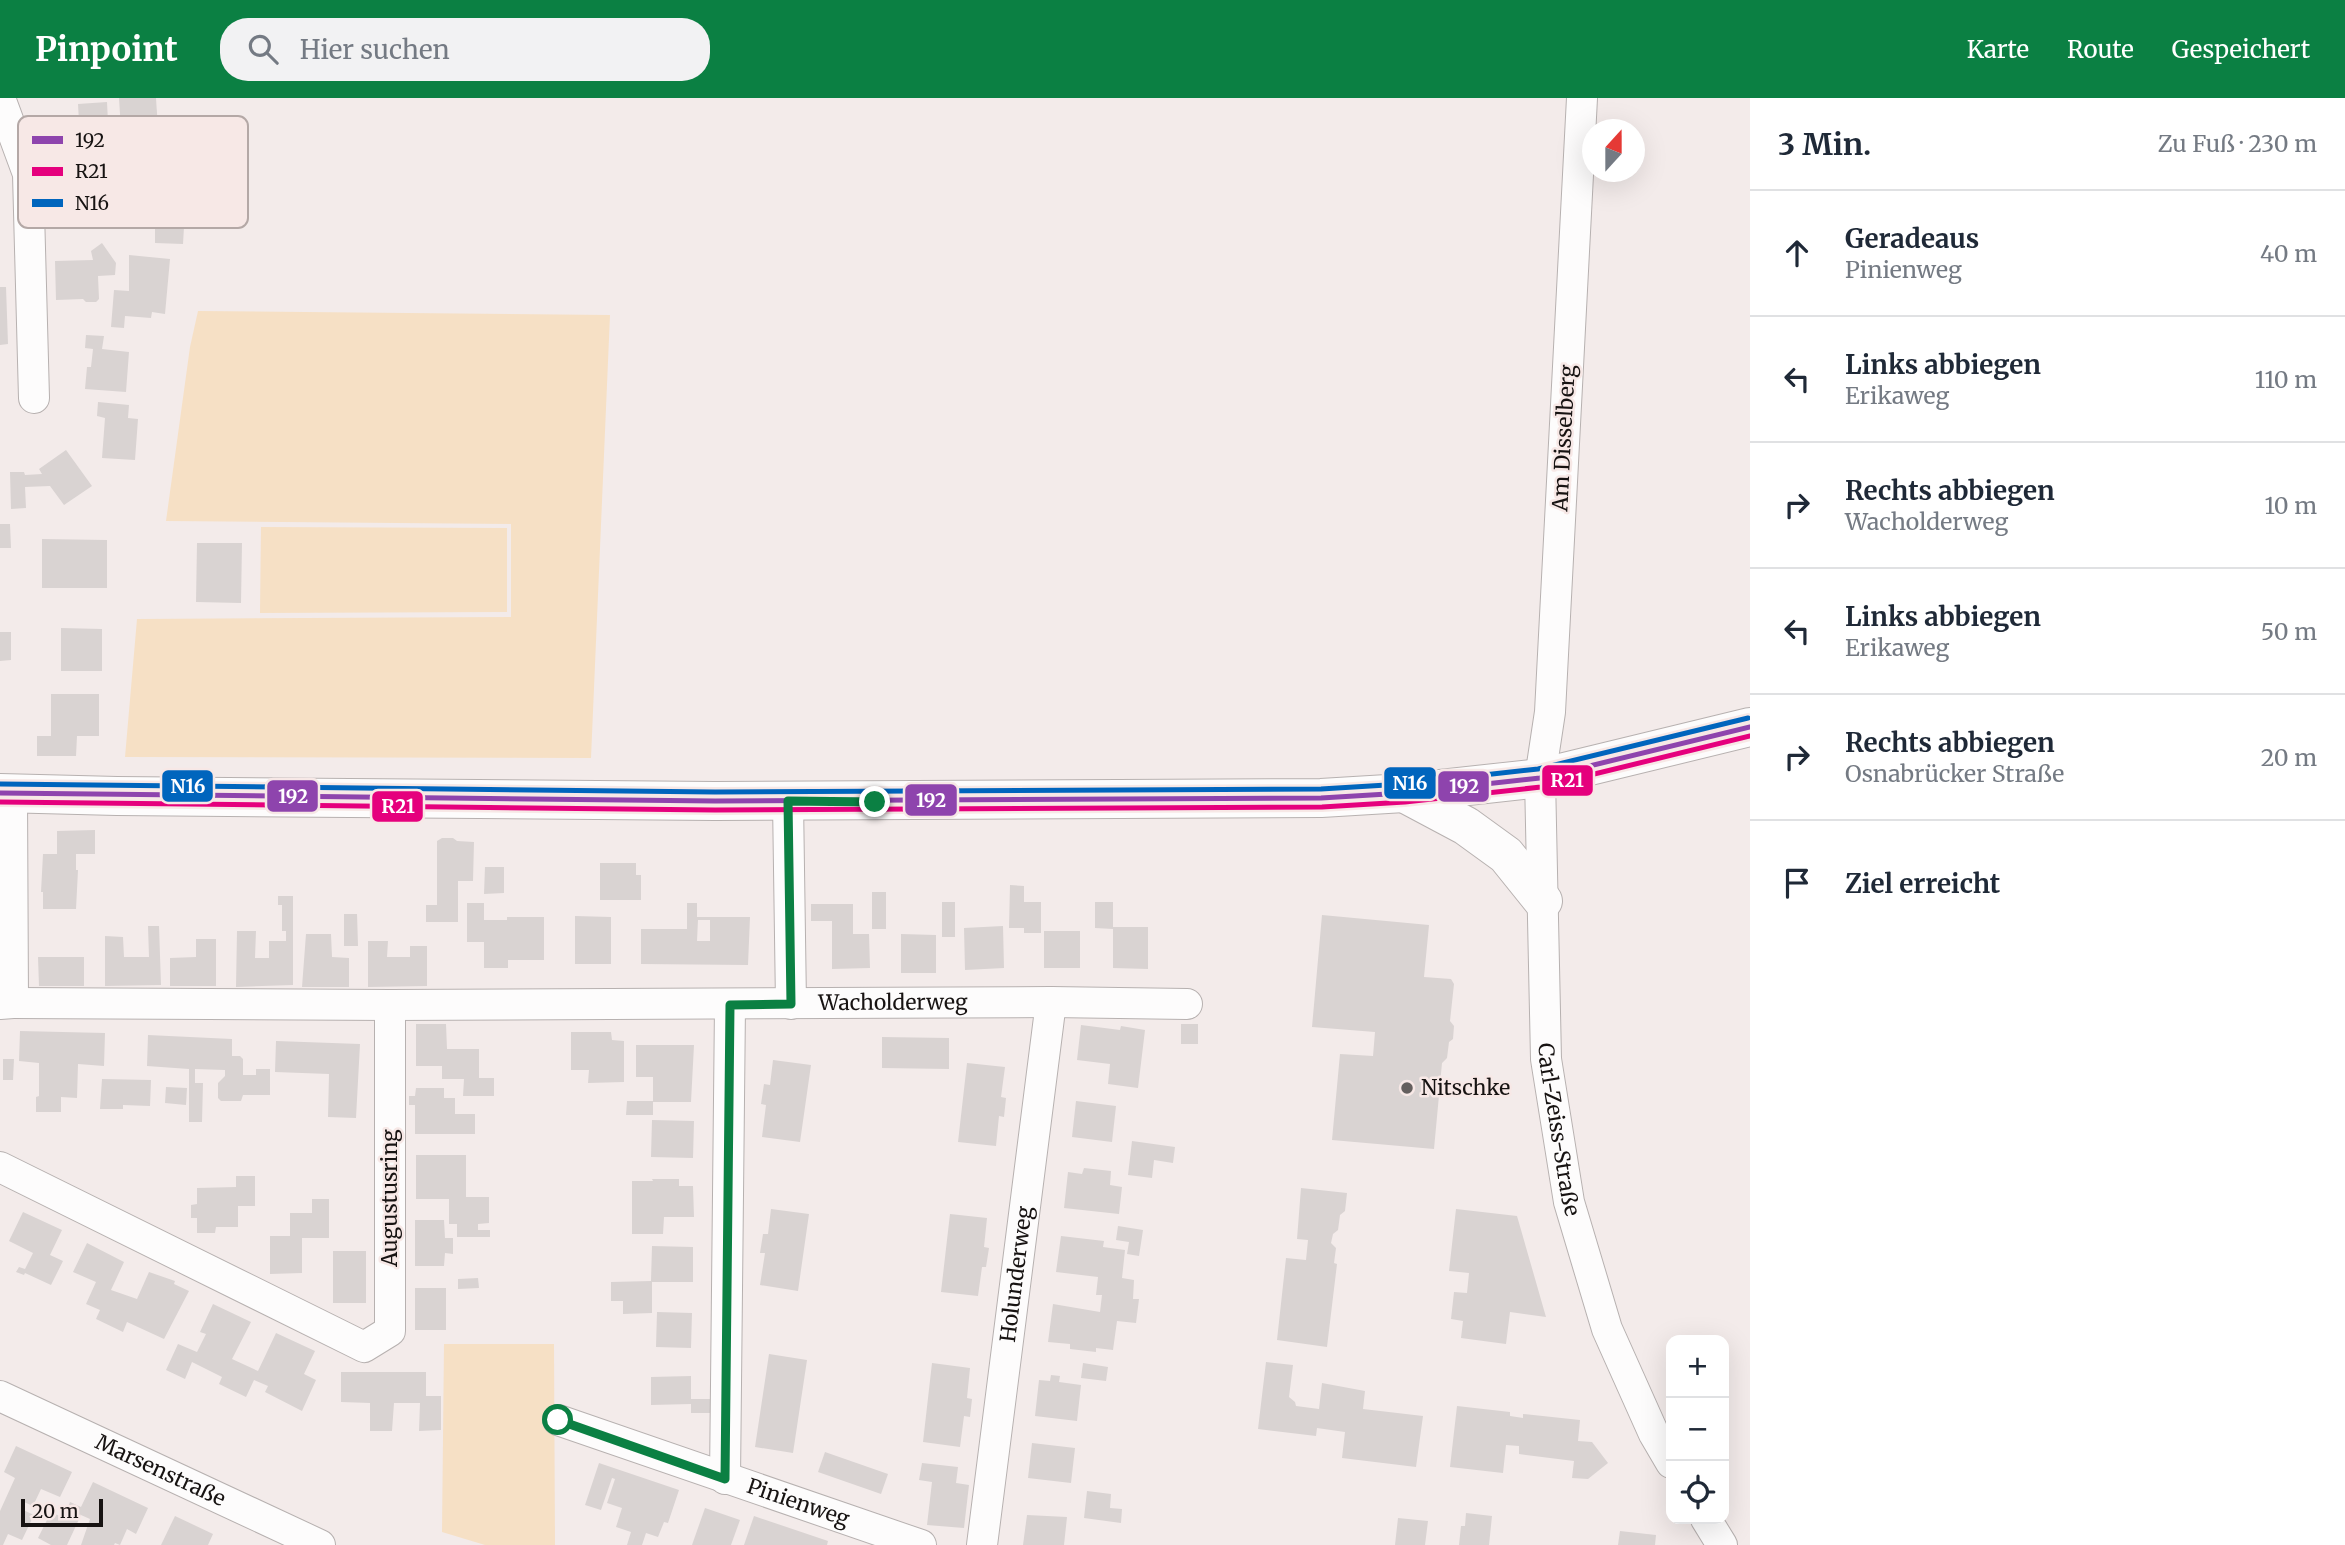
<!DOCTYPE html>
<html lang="de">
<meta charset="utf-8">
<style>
body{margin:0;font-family:Merriweather,serif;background:#f2f2f3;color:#1f2937}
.controls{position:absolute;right:21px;bottom:21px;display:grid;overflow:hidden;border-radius:14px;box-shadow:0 7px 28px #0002}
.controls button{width:63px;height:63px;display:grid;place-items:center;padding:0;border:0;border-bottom:2px solid #e0e1e3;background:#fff;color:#1f2937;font:35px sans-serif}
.compass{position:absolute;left:1582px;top:21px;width:63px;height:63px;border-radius:50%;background:#fff;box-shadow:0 7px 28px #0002;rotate:21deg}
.scale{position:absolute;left:21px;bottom:18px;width:82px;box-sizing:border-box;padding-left:7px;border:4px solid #171312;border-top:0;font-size:19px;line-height:24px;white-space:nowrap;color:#171312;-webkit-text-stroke:5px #f7e8e6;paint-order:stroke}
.stop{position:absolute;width:21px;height:21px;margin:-16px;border:5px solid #0b8043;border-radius:50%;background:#fff}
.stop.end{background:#0b8043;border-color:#fff;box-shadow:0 2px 7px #0008}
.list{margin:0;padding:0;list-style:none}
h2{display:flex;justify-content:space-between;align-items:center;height:91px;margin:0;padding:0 28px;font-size:30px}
h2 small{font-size:23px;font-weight:400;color:#747a83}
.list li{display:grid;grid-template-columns:46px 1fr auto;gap:21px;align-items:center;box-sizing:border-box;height:126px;padding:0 28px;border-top:2px solid #e0e1e3}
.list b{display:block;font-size:26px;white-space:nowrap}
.list p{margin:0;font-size:23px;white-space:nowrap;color:#747a83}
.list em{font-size:23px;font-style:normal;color:#747a83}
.icon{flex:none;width:38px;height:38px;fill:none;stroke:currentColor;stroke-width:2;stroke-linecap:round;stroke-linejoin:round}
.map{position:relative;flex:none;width:1750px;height:1447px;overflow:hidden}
header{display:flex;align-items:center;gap:42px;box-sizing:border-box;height:98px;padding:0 35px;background:#0b8043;color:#fff}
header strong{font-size:33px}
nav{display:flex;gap:38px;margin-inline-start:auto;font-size:24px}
.search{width:490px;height:63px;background:#f2f2f3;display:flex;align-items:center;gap:18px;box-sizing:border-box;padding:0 24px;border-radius:28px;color:#747a83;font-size:26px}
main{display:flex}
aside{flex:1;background:#fff}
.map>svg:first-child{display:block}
.green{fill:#f6e0c5}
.building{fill:#d9d3d2;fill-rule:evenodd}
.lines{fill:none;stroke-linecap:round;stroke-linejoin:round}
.street-casing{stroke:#b7b1b0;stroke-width:32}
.secondary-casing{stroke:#b7b1b0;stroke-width:40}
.street{stroke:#fdfcfc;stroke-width:30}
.secondary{stroke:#fdfcfc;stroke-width:38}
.bus-1-casing{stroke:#f7e8e6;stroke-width:10}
.bus-2-casing{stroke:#f7e8e6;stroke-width:10}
.bus-3-casing{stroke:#f7e8e6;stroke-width:10}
.bus-1{stroke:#8e44ad;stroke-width:5}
.bus-2{stroke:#e5007d;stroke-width:5}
.bus-3{stroke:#0065bd;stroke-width:5}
.route{stroke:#0b8043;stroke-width:9}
.poi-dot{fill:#645f5e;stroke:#f7e8e6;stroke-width:2.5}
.labels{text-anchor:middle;stroke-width:5;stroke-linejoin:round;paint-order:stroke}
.street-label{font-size:21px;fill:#171312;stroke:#f7e8e6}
.poi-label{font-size:21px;fill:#171312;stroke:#f7e8e6;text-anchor:start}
.key{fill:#f7e8e6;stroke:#b4a8a6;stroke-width:2}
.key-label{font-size:19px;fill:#171312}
.line-badge{stroke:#f7e8e6;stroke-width:2.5}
.badge-label{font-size:19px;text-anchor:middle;font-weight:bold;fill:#fff}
</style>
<header>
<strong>Pinpoint</strong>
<div class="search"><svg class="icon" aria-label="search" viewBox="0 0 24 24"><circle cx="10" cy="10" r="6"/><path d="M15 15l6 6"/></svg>Hier suchen</div>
<nav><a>Karte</a><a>Route</a><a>Gespeichert</a></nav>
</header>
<main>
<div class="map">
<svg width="1750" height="1447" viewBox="0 0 1750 1447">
<rect width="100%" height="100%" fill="#f3ebea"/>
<g class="green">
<path d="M198 213 610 217 591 660 125 659 137 521 511 519V426L166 423 190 249Z"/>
<path d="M261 429 507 430V514L260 515Z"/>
<path d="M444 1246H554L555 1447H485L442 1434Z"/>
</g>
<g class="building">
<path d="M119 0H156L159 46 122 48Z"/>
<path d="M107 4 108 24 89 25 88 69 52 70 50 25 79 24 78 6Z"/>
<path d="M128 73 173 74 172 129H184L183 146 155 145V130L126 129 127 109H124Z"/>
<path d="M102 145 116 165 115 177 98 178 99 201 96 204H86L83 201 56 202 55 163 93 162 91 153Z"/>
<path d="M129 157 170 161 165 216 152 214 151 220 125 218 124 230 111 229 114 192 129 193Z"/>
<path d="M0 189H6L8 246 0 247Z"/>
<path d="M86 237 104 238 102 251 129 254 126 294 85 291 87 269H91L93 251 85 250Z"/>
<path d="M98 304 129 307 128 320 138 321 135 362 102 360 105 320 97 318Z"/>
<path d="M66 352 92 388 64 407 50 388 25 389 26 410 11 411 10 374H24L25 377 42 376 39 371Z"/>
<path d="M0 426H10L11 450H0Z"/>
<path d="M42 441 107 442V490H42Z"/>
<path d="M197 445H242L241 505 196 504Z"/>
<path d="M61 530 102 531V573H61Z"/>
<path d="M0 534H11V562L0 563Z"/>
<path d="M51 596H99V638H77L76 658H37V638H51Z"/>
<path d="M95 732V756H76V772H78L76 811H43V794H41L43 756H57V733Z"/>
<path d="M442 740H453L457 743 474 744 473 783H458V824H426V807H437V743Z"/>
<path d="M600 765H636V777H641V802H600Z"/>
<path d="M485 769H504V795L484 796Z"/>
<path d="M1010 787 1024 788V804H1041V835H1024V830H1009Z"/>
<rect x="872" y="794" width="14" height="37"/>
<path d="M278 798H293V887L236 889 237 833H256L255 860H269V843H286V833H282V807H278Z"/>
<rect x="942" y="804" width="13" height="35"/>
<path d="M1095 804H1113V829H1148V871L1113 870V831L1095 830Z"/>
<path d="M467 805H484V822H507V819H544V862H508V870H484V844H467Z"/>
<path d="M687 805H697V819H750L748 867 641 866V831H687ZM698 822H710V843H697Z"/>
<path d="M811 806H853V836H869L870 870 832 871V823H811Z"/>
<path d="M344 816H357L358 848H344Z"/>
<path d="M1322 817 1429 827 1424 879 1451 881 1454 886 1450 923 1454 928 1453 941 1449 944 1447 960 1442 965 1434 1051 1332 1042 1340 956 1373 958 1375 934 1312 929Z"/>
<path d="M575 818 611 819V866H575Z"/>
<path d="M148 828H159L161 887 105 888V838L123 839 124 859H149Z"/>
<path d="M1003 828 1004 870 965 872 964 830Z"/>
<rect x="1044" y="833" width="36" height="37"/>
<path d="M306 836H331L332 859 349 860V889H302Z"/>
<path d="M901 836 936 837V875H901Z"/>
<path d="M196 841H216V888H170V860L196 859Z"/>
<path d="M368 843H388L387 859H410V848H427V888L368 889Z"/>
<path d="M38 859H84V888H39Z"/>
<path d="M416 926H446L447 951H479V980H494V998H463L464 981H442V968H416Z"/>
<rect x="1181" y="926" width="17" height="20"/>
<path d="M1081 927 1120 932 1121 928 1145 932 1138 990 1108 986 1110 966 1077 962Z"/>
<path d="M20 933 105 935 104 968 78 966 77 1000 61 999V1014H36V999L39 998V965L19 963Z"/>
<path d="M571 934H611L612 942 624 943V984L588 985 589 972H571Z"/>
<path d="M148 937 232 941V958H240L243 961V977H256V971H270V997H243L241 1003H221L218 1000V985L225 978V972L195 971V985H203L202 1024H189V971L147 968Z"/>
<path d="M882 939 949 940V971L882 970Z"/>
<path d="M276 943 360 946 356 1020 328 1019 329 976 275 974Z"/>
<path d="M636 947H694L691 1004H653V979H636Z"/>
<path d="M3 961H14L13 982H3Z"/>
<path d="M773 962 811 967 800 1044 762 1039 766 1007 761 1006 764 986 770 987Z"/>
<path d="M967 965 1005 969 1001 999 1006 1000 1004 1019 999 1018 996 1048 958 1044Z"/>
<path d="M102 981 151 982 150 1008 123 1007V1011H100Z"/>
<path d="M166 989 187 990 186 1007 165 1005Z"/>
<path d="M416 990H444V1000H455V1016H475V1036H415V1007H409V998H415Z"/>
<path d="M627 1003H653V1017H626Z"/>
<path d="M1076 1003 1116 1008 1112 1044 1072 1039Z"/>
<path d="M652 1022 694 1023 693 1060 651 1059Z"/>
<path d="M1132 1043 1175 1049 1173 1065 1154 1062 1152 1080 1128 1077Z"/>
<path d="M416 1057H466V1099H489V1125L478 1126V1132H490V1139H457V1126H449V1101H416Z"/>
<path d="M1084 1070 1111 1073 1110 1087 1122 1089 1119 1116 1064 1110 1068 1074 1082 1076Z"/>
<path d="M236 1078H255V1108H238V1129H216L215 1135H197V1120H191V1107L197 1106V1090L236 1089Z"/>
<path d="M652 1081H679V1088H693L694 1119H664L663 1136H632V1083H653Z"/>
<path d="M1301 1090 1347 1095 1345 1113 1340 1117 1338 1132 1333 1136 1331 1145 1336 1150 1334 1165 1337 1166 1327 1249 1277 1242 1286 1160 1306 1162 1308 1142 1297 1141Z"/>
<path d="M312 1101H329V1140H302V1175L270 1176V1138H290V1115H312Z"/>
<path d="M771 1111 809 1116 798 1193 760 1187 765 1155H760L763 1136H768Z"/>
<path d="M1456 1111 1517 1118 1546 1219 1510 1214 1506 1246 1461 1240 1463 1223 1451 1221 1454 1194 1467 1195 1469 1175 1449 1173Z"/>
<path d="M23 1114 62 1132 50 1157 63 1163 51 1187 25 1175 24 1177 16 1174 19 1169 25 1171 33 1155 9 1143Z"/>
<path d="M950 1116 987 1120 984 1149 989 1150 986 1169H982L978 1198 941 1194Z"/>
<path d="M415 1122H444L445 1140H453V1156L445 1155 444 1168H415Z"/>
<path d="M1118 1128 1143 1132 1139 1158 1127 1156 1129 1144 1116 1142Z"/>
<path d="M1061 1138 1104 1143 1103 1149 1125 1152 1122 1180 1134 1182 1133 1201H1139L1136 1225 1117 1223 1113 1252 1096 1250V1254L1070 1251V1246L1048 1244 1053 1206 1100 1214 1102 1197H1096L1098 1179 1056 1174Z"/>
<path d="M87 1145 124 1164 111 1192 137 1201 149 1174 175 1183 174 1186 189 1193 164 1241 127 1224 123 1234 96 1221 100 1212 86 1206 96 1184 73 1174Z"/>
<path d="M652 1148 693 1149V1184H652V1215L623 1216V1203H611V1184L651 1183Z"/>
<rect x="333" y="1153" width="33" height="52"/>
<path d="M478 1180 479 1190 458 1191V1181Z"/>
<rect x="415" y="1190" width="31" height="42"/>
<path d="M213 1206 251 1224 232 1261 258 1273 276 1235 315 1253 304 1276 316 1282 302 1313 265 1294 268 1288 254 1282 246 1299 219 1286 222 1279 192 1264 185 1281 166 1272 178 1246 197 1254 206 1236 200 1234Z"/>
<path d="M657 1214 692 1215 691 1250 656 1249Z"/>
<path d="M769 1256 807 1262 793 1355 755 1349Z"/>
<path d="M1266 1264 1293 1267 1289 1299 1295 1304 1296 1308 1319 1311 1322 1285 1365 1293 1363 1311 1423 1318 1416 1369 1342 1360 1345 1334 1317 1330 1316 1338 1258 1331Z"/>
<path d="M932 1265 970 1270 967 1300 972 1301 970 1319 964 1318 960 1349 923 1344Z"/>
<path d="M1083 1265 1108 1269 1106 1283 1081 1280Z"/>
<path d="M341 1274H426V1298H441V1332L419 1333 420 1305H394L392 1333H370V1305L341 1304Z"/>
<path d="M1051 1277 1060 1278 1059 1284 1081 1287 1077 1323 1035 1318 1039 1282 1050 1283Z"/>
<path d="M691 1278V1301H712V1315H691V1306L651 1307V1279Z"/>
<path d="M1457 1308 1510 1314V1318L1523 1320V1316L1580 1322 1578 1343 1592 1344 1608 1365 1588 1381 1572 1380 1574 1363 1519 1356V1348L1506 1347 1503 1375 1450 1369Z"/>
<path d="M1032 1345 1075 1350 1071 1385 1028 1380Z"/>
<path d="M16 1348 72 1374 60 1399 41 1391 33 1408 24 1404 21 1411 34 1417 22 1442 8 1436 3 1447H0V1413L15 1380 4 1374Z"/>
<path d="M825 1354 888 1376 881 1396 818 1374Z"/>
<path d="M599 1365 679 1392 668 1425 664 1424 658 1439 646 1435 642 1447H627L631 1434 616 1429 622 1410 607 1405 615 1381 612 1380 601 1412 585 1407Z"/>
<path d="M922 1365 958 1369 956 1385 969 1387 964 1430 927 1427 932 1384 919 1382Z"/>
<path d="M93 1384 148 1410 136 1436 127 1431 120 1447 115 1445 114 1447H81L90 1421 81 1417 67 1447H51L38 1440 51 1414 64 1420 70 1404 81 1409Z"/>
<path d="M1087 1393 1111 1396 1110 1410 1122 1411 1121 1425 1084 1420Z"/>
<path d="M705 1410 740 1422 731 1447H692Z"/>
<path d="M1466 1415 1492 1418 1489 1447H1459L1461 1428H1465Z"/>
<path d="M1027 1417 1067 1419 1064 1447H1023Z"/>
<path d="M175 1418 213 1436 208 1447H161Z"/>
<path d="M754 1418 828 1443 827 1447H744Z"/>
<path d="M1398 1420 1428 1423 1425 1447H1395Z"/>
<path d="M1620 1433 1656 1437 1655 1447H1618Z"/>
</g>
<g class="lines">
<defs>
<g id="street">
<path d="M0 0 28 76 34 300"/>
<path id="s1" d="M1582 0 1550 614 1540 680 1546 961 1569 1104 1607 1231 1654 1336 1671 1365"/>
<path d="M788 703 791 906"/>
<path id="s2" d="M13 905 390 907 1051 904 1187 906"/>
<path d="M0 906 13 905 12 696"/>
<path d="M0 1069 364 1249 390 1233V907"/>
<path id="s3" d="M0 1298 320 1447"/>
<path id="s4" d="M558 1322 921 1447"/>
<path d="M725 1381 730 907"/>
<path d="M1706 1421 1722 1447"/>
<path id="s5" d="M982 1447 1051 904"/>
</g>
<g id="secondary">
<path d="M0 695 117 698 715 703 1321 700 1404 695 1540 680 1750 629"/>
<path d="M1404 695 1466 728 1506 757 1543 803"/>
</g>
</defs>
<use href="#street" class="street-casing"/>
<use href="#secondary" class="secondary-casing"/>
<use href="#street" class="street"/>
<use href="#secondary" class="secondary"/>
<defs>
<path id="bus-1" d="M0 695 715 703 1321 700 1404 695 1540 680 1750 629"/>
<path id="bus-2" d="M0 704 715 712 1322 709 1405 704 1541 689 1750 638"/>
<path id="bus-3" d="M0 686 715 694 1321 691 1403 686 1538 671 1748 620"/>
</defs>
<use href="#bus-1" class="bus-1-casing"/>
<use href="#bus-2" class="bus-2-casing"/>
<use href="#bus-3" class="bus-3-casing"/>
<use href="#bus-1" class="bus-1"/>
<use href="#bus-2" class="bus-2"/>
<use href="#bus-3" class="bus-3"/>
</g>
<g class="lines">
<path class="route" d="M558 1322 725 1381 730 907 791 906 788 703 875 704"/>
</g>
<circle class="poi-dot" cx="1407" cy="990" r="7"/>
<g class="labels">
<g class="street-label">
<text transform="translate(1564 340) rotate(-87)" y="7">Am Disselberg</text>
<text dy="7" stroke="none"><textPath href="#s2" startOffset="880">Wacholderweg</textPath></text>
<text dy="7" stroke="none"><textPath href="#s1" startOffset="1034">Carl-Zeiss-Straße</textPath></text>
<text transform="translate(390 1100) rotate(-90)" y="7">Augustusring</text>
<text dy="7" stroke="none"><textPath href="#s5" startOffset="273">Holunderweg</textPath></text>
<text dy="7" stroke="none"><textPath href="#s3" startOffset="177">Marsenstraße</textPath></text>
<text dy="7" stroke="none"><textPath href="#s4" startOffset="254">Pinienweg</textPath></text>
</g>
<g class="poi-label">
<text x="1421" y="997">Nitschke</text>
</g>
</g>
<rect x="18" y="18" width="230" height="112" rx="10" class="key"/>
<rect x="32" y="38" width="31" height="8" fill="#8e44ad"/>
<rect x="32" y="69" width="31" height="9" fill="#e5007d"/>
<rect x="32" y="101" width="31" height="8" fill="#0065bd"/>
<g class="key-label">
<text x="75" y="49">192</text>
<text x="75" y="80">R21</text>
<text x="75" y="112">N16</text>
</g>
<g class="line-badge">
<rect x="1541" y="666" width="53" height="33" rx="7" fill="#e5007d"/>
<rect x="1383" y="668" width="54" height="34" rx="7" fill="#0065bd"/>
<rect x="161" y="671" width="53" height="34" rx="7" fill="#0065bd"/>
<rect x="1437" y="672" width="53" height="33" rx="7" fill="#8e44ad"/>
<rect x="266" y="681" width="53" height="34" rx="7" fill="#8e44ad"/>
<rect x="904" y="685" width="54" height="34" rx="7" fill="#8e44ad"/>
<rect x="371" y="692" width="53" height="33" rx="7" fill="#e5007d"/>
</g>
<g class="badge-label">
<text x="1567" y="689">R21</text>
<text x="1410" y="692">N16</text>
<text x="188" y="695">N16</text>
<text x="1464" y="695">192</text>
<text x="293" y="705">192</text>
<text x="931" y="709">192</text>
<text x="398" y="715">R21</text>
</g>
</svg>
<div class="controls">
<button>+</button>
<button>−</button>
<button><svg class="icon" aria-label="locate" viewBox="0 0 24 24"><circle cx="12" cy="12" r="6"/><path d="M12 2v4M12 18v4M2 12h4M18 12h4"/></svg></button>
</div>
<svg class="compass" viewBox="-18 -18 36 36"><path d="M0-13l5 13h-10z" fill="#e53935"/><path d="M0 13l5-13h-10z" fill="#747a83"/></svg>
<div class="scale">20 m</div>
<div class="stop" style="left:558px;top:1322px"></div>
<div class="stop end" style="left:875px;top:704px"></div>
</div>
<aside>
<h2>3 Min.<small>Zu Fuß · 230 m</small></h2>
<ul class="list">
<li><svg class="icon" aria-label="ahead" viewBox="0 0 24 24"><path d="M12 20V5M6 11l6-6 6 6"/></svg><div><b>Geradeaus</b><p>Pinienweg</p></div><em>40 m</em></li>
<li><svg class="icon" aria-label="left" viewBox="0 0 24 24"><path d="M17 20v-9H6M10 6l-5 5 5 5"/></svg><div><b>Links abbiegen</b><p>Erikaweg</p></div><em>110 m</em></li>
<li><svg class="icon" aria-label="right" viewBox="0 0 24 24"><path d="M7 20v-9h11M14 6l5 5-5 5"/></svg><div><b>Rechts abbiegen</b><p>Wacholderweg</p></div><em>10 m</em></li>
<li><svg class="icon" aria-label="left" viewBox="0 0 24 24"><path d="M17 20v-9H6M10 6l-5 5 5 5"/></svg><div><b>Links abbiegen</b><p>Erikaweg</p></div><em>50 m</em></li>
<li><svg class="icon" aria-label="right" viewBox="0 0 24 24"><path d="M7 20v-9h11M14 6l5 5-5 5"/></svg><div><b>Rechts abbiegen</b><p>Osnabrücker Straße</p></div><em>20 m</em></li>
<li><svg class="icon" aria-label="arrive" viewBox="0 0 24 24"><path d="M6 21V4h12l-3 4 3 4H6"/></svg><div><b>Ziel erreicht</b></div></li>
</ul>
</aside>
</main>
